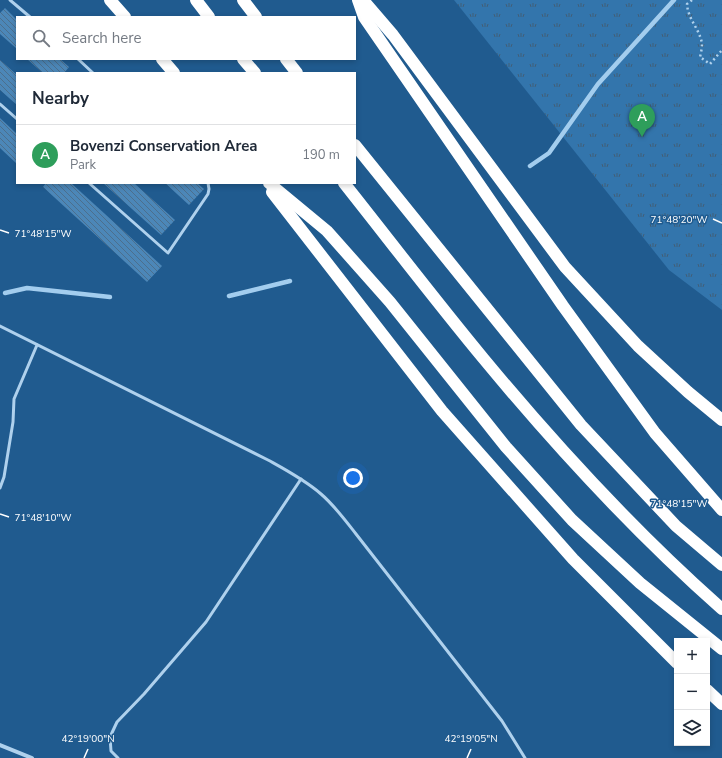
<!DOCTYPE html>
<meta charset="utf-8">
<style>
body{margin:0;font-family:"Nunito Sans",sans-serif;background:#f2f2f3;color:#1f2937}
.controls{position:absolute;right:12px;bottom:12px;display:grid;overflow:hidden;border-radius:0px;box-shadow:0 2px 6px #0003}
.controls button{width:36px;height:36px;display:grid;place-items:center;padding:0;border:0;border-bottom:1px solid #e0e1e3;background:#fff;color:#1f2937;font:20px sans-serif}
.you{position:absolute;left:353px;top:478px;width:14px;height:14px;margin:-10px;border:3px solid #fff;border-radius:50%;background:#1a73e8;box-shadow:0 0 0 6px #1a73e833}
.badge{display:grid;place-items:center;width:26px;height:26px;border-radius:50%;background:#111827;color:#fff;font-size:13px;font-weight:700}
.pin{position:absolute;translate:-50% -33px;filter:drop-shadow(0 1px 2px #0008)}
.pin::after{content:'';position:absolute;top:21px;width:14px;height:12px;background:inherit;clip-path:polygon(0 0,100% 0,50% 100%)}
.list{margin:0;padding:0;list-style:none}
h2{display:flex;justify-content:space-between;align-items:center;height:52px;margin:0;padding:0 16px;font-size:17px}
h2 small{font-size:13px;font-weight:400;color:#747a83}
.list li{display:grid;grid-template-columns:26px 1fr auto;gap:12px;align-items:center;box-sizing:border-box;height:60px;padding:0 16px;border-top:1px solid #e0e1e3}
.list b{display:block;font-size:15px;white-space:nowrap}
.list p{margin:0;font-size:13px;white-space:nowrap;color:#747a83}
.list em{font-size:13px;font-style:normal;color:#747a83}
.icon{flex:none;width:22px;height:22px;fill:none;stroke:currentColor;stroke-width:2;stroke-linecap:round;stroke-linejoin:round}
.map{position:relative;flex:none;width:722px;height:758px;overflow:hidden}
.search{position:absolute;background:#fff;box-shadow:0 2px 6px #0003;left:16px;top:16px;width:340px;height:44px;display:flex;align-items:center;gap:10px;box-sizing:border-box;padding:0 14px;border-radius:0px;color:#747a83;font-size:15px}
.panel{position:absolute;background:#fff;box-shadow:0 2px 6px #0003;left:16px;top:72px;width:340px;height:112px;border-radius:0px}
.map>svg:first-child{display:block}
.grass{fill:url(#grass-tufts)}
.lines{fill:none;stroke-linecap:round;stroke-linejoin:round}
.stream{stroke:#a3cdee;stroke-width:4.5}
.building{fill:url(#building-back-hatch)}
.path{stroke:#afd1ed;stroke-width:2.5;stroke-dasharray:2 3;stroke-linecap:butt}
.service{stroke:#afd1ed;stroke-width:3}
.minor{stroke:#afd1ed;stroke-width:4}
.motorway{stroke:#fff;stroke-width:12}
.ticks{fill:none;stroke:#fff;stroke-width:1.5}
.ticks-label{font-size:10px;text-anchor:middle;fill:#fff;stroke:#205b8f;stroke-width:3;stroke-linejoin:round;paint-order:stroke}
</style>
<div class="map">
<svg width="722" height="758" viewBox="0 0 722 758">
<defs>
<pattern id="grass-tufts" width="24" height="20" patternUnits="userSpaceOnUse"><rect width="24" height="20" fill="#3375ac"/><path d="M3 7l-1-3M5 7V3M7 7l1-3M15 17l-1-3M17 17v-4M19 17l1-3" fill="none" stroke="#415e77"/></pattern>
<pattern id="building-back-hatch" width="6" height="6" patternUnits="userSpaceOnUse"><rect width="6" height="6" fill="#4c87b8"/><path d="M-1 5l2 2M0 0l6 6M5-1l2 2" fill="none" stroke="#4c6f8d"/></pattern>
</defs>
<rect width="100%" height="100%" fill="#205b8f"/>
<path class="grass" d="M454 0H722V310L669 270Z"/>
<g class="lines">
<g class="stream">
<path d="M530 166 549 153 598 84 674 0"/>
<path d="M5 293 27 288 110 297"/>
<path d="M229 296 290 281"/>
</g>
</g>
<g class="building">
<path d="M5 8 17 20V49L0 34V13Z"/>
<path d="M27 59H60L69 67 64 73H43Z"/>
<path d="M0 60 17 75V105L0 90Z"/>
<path d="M0 118 17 134V164L0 148Z"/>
<path d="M46 183H71L162 266 147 282 43 187Z"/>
<path d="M103 183H134L175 220 161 235Z"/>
<path d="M165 183H197L204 189 189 205Z"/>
</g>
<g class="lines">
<path class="path" d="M692 0 687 4C688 20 700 29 702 44 702 48 701 53 700 57L710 64 722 50"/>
<g class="service">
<path d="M10 0 30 17"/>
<path d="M78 59 93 73"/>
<path d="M0 104 17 119"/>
<path d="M89 183 168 253 208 194 209 189 208 183"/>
<path d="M0 326 268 460C286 470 305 480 321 494 334 505 345 520 356 534L502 721 525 758"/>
<path d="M0 488 4 477 13 422 14 399 37 345"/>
<path d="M118 758 111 751 110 737 117 722 144 694 206 622 301 479"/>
</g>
<path class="minor" d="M0 745 32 758"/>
<g class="motorway">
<path d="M110 0 125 17"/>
<path d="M196 0 209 17"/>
<path d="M243 0 256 17"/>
<path d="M358 0 364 17 563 306 655 433 722 510"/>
<path d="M363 0 393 35 565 267 638 346 688 392 722 420"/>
<path d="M162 59 174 73"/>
<path d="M243 59 255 73"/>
<path d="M286 59 297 73"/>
<path d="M355 145 581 425 676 526 722 565"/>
<path d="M269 183 327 231 390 302 506 447 572 520 640 583 722 649"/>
<path d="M344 183C390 241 435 300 483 358 555 445 637 534 722 609"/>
<path d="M272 192 442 411 573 559 677 663"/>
<path d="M707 690 722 704"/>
</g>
</g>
<path class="ticks" d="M713 219 722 223M0 230 9 233M713 503 722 507M0 514 9 517M84 758 88 749M467 758 471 749"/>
<g class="ticks-label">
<text x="679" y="223">71°48'20"W</text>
<text x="43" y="237">71°48'15"W</text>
<text x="679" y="507">71°48'15"W</text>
<text x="43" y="521">71°48'10"W</text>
<text x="88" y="742">42°19'00"N</text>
<text x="471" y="742">42°19'05"N</text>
</g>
</svg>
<div class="controls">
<button>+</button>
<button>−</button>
<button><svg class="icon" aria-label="layers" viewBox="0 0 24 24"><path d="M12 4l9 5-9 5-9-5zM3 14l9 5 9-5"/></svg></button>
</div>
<div class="you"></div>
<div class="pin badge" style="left:642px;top:137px;background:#2e9e5b">A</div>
<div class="search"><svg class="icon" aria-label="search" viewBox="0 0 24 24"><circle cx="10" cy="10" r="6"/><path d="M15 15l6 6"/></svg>Search here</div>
<section class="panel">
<h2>Nearby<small></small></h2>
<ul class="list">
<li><span class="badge" style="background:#2e9e5b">A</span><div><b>Bovenzi Conservation Area</b><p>Park</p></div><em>190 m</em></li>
</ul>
</section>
</div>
